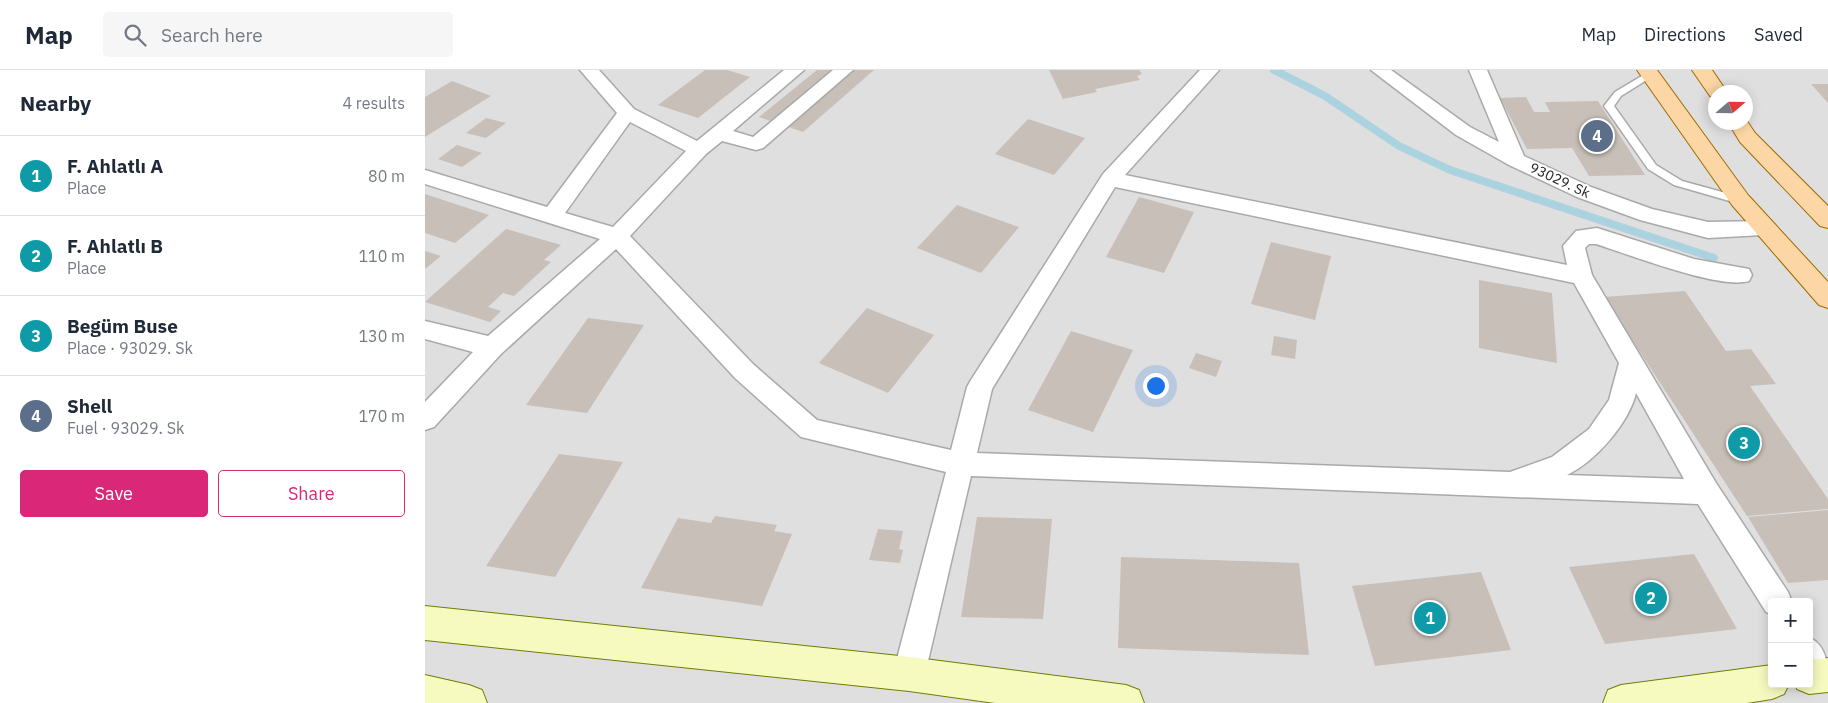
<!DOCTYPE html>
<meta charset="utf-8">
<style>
body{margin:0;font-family:"IBM Plex Sans",sans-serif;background:#f6f6f7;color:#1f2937}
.controls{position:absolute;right:15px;bottom:15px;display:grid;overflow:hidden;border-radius:5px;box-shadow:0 2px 12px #0003}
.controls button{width:45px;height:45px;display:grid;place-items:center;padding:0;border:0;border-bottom:1px solid #e0e1e3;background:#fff;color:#1f2937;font:25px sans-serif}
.compass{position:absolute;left:1283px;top:15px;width:45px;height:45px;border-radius:50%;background:#fff;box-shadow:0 2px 12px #0003;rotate:70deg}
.you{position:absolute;left:730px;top:315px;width:18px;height:18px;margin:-12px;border:4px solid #fff;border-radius:50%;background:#1a73e8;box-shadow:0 0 0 8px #1a73e833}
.badge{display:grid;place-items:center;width:32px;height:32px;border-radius:50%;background:#db2777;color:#fff;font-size:16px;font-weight:700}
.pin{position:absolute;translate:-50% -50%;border:2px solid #fff;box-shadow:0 1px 5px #0006}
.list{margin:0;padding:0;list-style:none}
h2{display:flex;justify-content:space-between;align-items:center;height:65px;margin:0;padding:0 20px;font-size:21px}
h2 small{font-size:16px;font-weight:400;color:#747a83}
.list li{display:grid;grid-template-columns:32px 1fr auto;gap:15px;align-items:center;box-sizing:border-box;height:80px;padding:0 20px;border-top:1px solid #e0e1e3}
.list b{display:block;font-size:19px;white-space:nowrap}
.list p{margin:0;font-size:16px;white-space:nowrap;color:#747a83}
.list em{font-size:16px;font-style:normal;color:#747a83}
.actions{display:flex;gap:10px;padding:15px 20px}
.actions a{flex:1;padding:11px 0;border:1px solid #db2777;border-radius:5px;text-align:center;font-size:18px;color:#db2777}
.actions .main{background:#db2777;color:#fff}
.icon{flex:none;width:28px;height:28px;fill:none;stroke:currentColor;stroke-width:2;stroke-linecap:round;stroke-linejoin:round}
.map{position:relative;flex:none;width:1403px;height:633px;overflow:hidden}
header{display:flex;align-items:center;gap:30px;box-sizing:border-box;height:70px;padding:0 25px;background:#fff;border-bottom:1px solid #e0e1e3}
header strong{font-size:24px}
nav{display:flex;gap:28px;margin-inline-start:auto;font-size:18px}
.search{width:350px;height:45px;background:#f6f6f7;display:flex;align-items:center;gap:12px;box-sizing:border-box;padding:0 18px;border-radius:5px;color:#747a83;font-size:19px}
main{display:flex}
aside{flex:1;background:#fff}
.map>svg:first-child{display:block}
.residential{fill:#e0dfdf;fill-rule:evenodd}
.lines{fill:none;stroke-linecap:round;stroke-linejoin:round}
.stream{stroke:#aad3df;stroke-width:8}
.building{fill:#c7bfb8}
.lane-casing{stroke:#a9a9a9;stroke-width:3}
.street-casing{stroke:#a9a9a9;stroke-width:3}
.secondary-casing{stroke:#707d05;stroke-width:2}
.primary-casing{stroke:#a06b00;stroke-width:2}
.lane{fill:#fff;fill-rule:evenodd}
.street{fill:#fff;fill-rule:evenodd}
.secondary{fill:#f7fabf;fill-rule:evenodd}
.primary{fill:#fcd6a4;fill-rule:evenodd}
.labels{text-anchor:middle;stroke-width:4;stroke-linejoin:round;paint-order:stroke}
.street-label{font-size:14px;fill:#222;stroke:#fff}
</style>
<header>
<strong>Map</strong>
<div class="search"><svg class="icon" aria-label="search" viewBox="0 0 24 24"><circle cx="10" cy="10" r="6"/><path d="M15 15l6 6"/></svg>Search here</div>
<nav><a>Map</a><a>Directions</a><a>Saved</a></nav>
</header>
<main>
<aside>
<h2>Nearby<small>4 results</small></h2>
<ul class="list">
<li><span class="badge" style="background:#0f9aa8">1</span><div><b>F. Ahlatlı A</b><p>Place</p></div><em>80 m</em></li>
<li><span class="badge" style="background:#0f9aa8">2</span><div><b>F. Ahlatlı B</b><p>Place</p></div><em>110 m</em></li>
<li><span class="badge" style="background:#0f9aa8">3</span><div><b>Begüm Buse</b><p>Place · 93029. Sk</p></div><em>130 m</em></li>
<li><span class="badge" style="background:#5c6f8a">4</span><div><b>Shell</b><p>Fuel · 93029. Sk</p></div><em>170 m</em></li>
</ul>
<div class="actions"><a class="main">Save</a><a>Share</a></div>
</aside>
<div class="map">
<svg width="1403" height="633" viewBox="0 0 1403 633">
<rect width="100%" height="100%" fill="#f2efe9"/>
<path class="residential" d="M0 0H1403V633H0ZM1290 22H1320V52H1290ZM1347 532H1384V614H1347Z"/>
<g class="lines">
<path class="stream" d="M849 0 900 26 974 76 1025 100 1289 188"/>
</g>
<g class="building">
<path d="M280 0H302L325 7 273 48 233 35Z"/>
<path d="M392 0H449L378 62 334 47Z"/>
<path d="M624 0H714L717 4 712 6 715 10 670 19 672 22 638 29Z"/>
<path d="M27 11 66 26 0 67V27Z"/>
<path d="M1386 14H1403V33Z"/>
<path d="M1101 27 1109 42H1125L1120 32 1173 31 1220 105 1164 106 1147 78 1102 79 1075 28Z"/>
<path d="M61 48 81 53 61 68 41 63Z"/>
<path d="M603 49 660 68 629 105 570 84Z"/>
<path d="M32 75 57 83 37 97 13 89Z"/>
<path d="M0 124 64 145 30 173 0 163Z"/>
<path d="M714 127 769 142 739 203 681 187Z"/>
<path d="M532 135 594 157 556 203 492 178Z"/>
<path d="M81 159 136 175 119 190 126 192 89 226 78 223 63 237 76 241 65 252 0 232Z"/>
<path d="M846 172 906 186 890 250 826 234Z"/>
<path d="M0 181 16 186 0 199Z"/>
<path d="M1054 210 1127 223 1132 293 1054 278Z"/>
<path d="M1260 221 1301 281 1326 279 1351 314 1325 316 1403 429V439L1322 446 1179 227Z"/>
<path d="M442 238 509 265 463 323 394 293Z"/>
<path d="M163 248 219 255 162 343 101 335Z"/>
<path d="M646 261 708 280 668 362 603 340Z"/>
<path d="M849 266 872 270 870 289 846 285Z"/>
<path d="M771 283 797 291 791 307 764 298Z"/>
<path d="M134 384 198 392 130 507 61 496Z"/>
<path d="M1403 440V510L1363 513 1323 447Z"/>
<path d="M290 446 352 455 349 461 367 464 337 536 216 518 253 448 286 453Z"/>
<path d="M552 447 627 449 618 549 536 547Z"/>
<path d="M453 459 478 461 474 479 478 480 475 493 444 490Z"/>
<path d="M1269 484 1312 559 1180 574 1144 497Z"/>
<path d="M696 487 874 493 884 585 693 578Z"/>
<path d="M1056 502 1086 580 950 596 927 516Z"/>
</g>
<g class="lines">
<defs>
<path id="lane" d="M1225 1 1228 2V6L1196 26 1189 36 1231 95 1257 111 1319 128 1320 130 1319 132 1315 134 1249 115 1223 99 1179 36 1190 22Z"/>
<g id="street">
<path d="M155 0H174L209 39 272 71 359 0H379L308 61 328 67 408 0H428L338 78 331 80 297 71 281 84 205 166 328 294 392 350 526 380 542 317 546 310 678 104 775 0H794L700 105 1142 195 1138 176 1151 161 1172 158 1269 189 1324 199 1327 205 1324 211C1295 220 1203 184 1171 174H1164L1160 178 1167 205 1291 413 1363 522 1367 532H1347V545L1341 542 1273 434 546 406 500 604 495 615 484 620 473 615 468 604 521 402 376 367 310 308 191 179 76 284 9 357 0 360V332L48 282 0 269V251L63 266 175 169 0 114V100L122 137 192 43ZM205 52 261 81 188 157 140 143ZM690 117 1149 213 1194 293 1184 330 1164 359 1127 387 1085 402 552 383 567 319ZM1211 323 1259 409 1142 405C1170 392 1204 353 1211 323Z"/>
<path d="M946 0H966L1045 57 1074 72 1044 0H1062L1099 86 1166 117 1227 139 1283 152 1338 151 1346 153 1349 158 1346 163 1338 165 1283 168 1215 150 1152 127 1084 95 1031 65Z"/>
<path d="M1384 567C1403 577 1403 596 1403 619L1399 621 1388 616 1384 611Z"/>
</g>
<g id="secondary">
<path d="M0 536 484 587 701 615 714 620 719 633H570L484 621 0 570Z"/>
<path d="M1403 588V622L1384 624 1372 619 1370 614H1384V590Z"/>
<path d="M1347 595V614H1364L1359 624 1347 629 1322 633H1178L1183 620 1196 615Z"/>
<path d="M0 605 44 615 57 620 62 633H0Z"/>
</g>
<g id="primary">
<path d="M1212 0H1232L1323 125 1403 212V238L1394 235 1307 135Z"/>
<path d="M1267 0H1287L1302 22H1290V28L1285 26Z"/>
<path d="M1320 48 1330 63 1403 136V158L1395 156 1315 72 1303 52H1320Z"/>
</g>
</defs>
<use href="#lane" class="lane-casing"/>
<use href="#street" class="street-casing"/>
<use href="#secondary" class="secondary-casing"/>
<use href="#primary" class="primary-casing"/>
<use href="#lane" class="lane"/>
<use href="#street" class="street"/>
<use href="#secondary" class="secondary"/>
<use href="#primary" class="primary"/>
</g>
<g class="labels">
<g class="street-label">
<text transform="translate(1135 110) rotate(25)" y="5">93029. Sk</text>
</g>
</g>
</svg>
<div class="controls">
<button>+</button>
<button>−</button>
</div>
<svg class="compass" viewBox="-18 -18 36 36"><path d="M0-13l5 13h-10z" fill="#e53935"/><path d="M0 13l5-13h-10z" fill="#747a83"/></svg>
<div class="you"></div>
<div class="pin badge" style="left:1005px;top:548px;background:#0f9aa8">1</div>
<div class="pin badge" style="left:1226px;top:528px;background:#0f9aa8">2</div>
<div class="pin badge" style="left:1319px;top:373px;background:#0f9aa8">3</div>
<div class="pin badge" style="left:1172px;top:66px;background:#5c6f8a">4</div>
</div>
</main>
